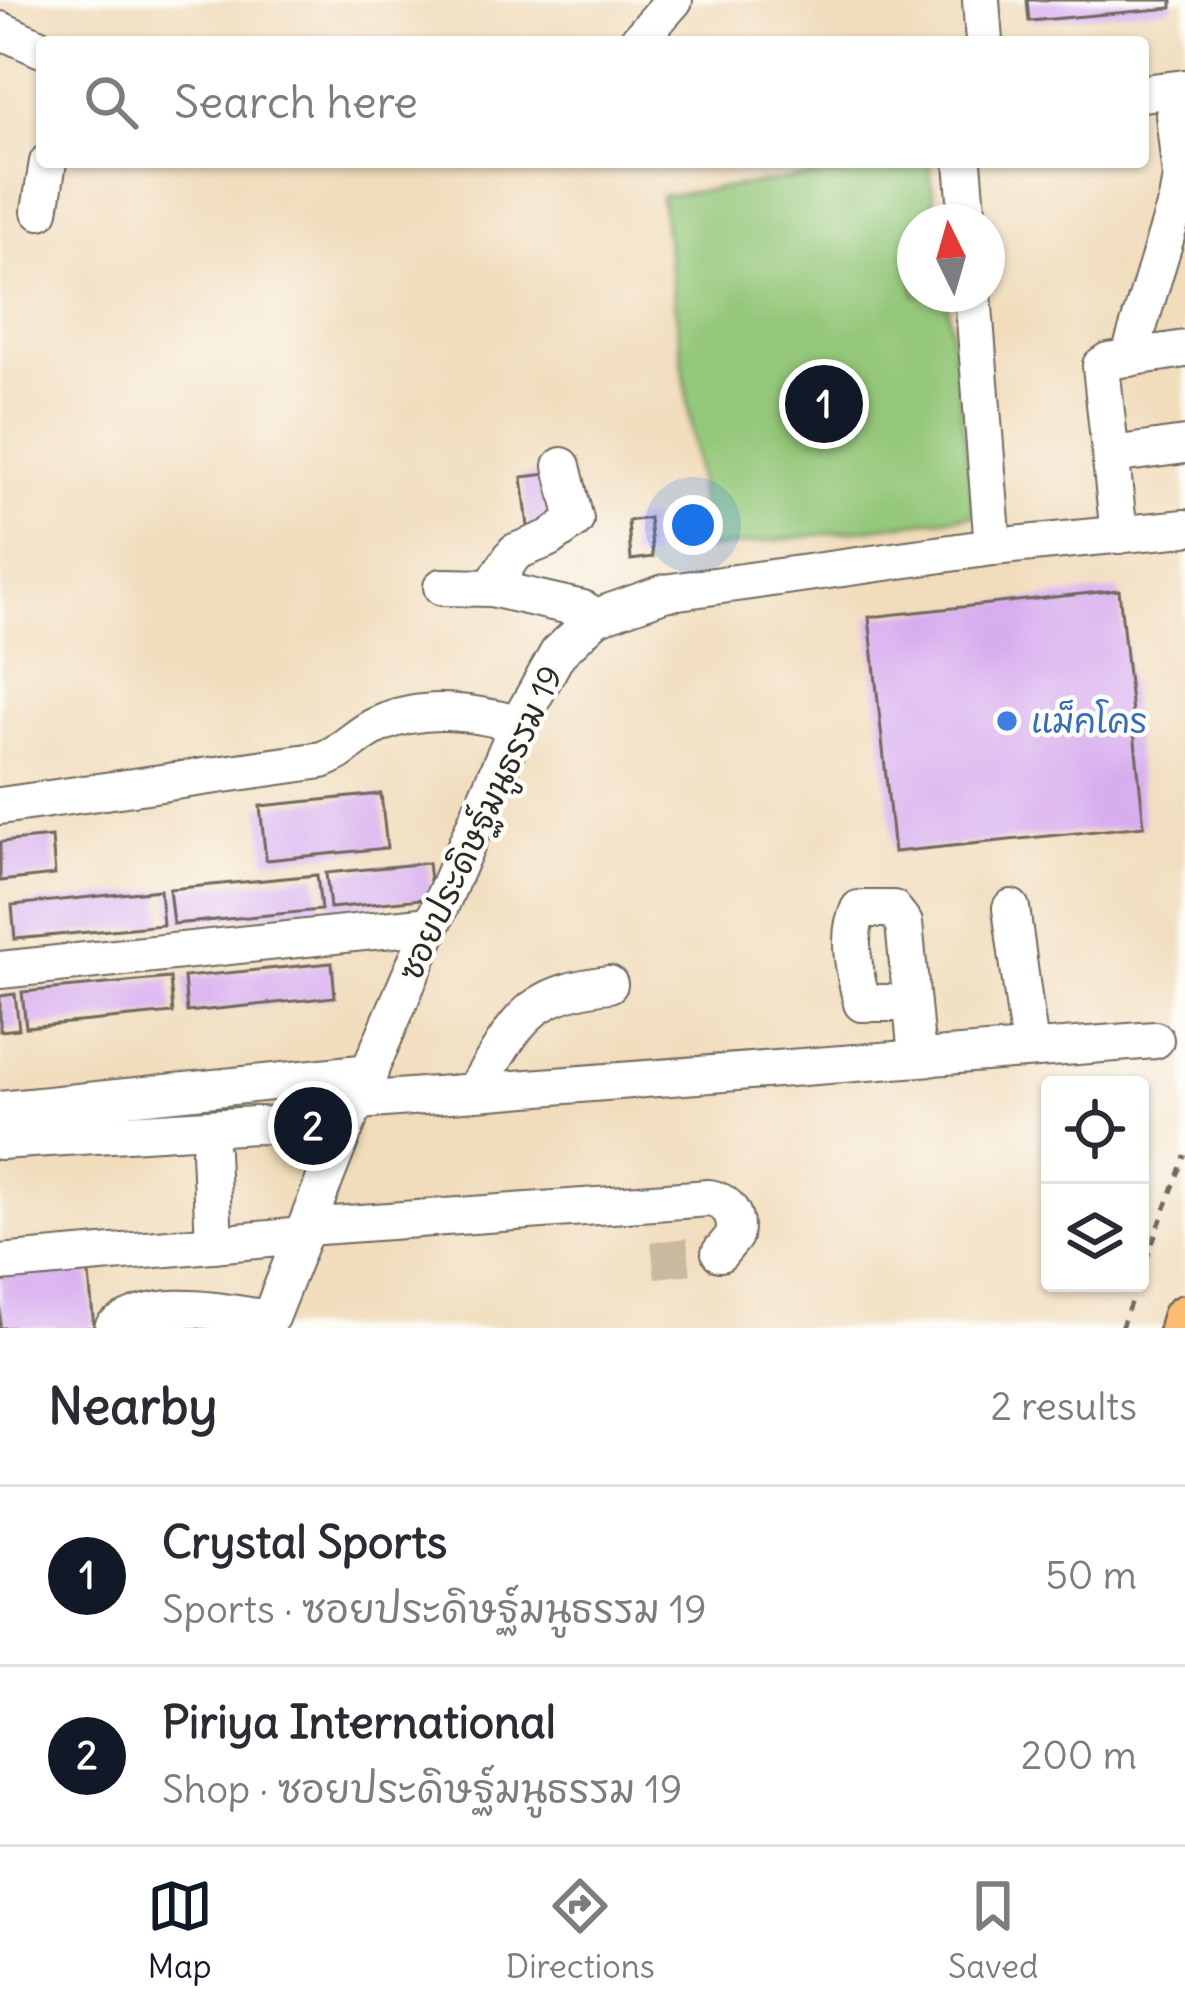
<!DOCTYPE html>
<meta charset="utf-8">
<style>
body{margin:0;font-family:Delius,"Playpen Sans Thai",sans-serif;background:#f7f7f7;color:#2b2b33}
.controls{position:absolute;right:36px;bottom:36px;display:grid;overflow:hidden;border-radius:12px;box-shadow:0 3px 9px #0004}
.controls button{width:108px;height:108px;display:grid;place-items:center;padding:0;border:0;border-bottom:3px solid #e1e1e2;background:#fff;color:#2b2b33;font:60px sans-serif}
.compass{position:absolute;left:897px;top:204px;width:108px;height:108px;border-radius:50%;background:#fff;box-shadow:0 3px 9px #0004;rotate:355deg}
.you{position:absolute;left:693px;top:525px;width:42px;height:42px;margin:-30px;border:9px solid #fff;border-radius:50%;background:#1a73e8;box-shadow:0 0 0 18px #1a73e833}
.badge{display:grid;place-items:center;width:78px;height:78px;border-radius:50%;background:#111827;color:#fff;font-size:39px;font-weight:700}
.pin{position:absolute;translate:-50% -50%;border:6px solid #fff;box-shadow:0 3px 12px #0006}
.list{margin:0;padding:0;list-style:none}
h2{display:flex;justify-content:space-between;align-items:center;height:156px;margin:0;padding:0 48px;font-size:51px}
h2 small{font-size:39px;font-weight:400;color:#7c7c81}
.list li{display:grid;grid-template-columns:78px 1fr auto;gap:36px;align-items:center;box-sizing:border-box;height:180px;padding:0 48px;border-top:3px solid #e1e1e2}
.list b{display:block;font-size:45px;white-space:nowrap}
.list p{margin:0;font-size:39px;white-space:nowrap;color:#7c7c81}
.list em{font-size:39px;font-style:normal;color:#7c7c81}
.icon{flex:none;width:66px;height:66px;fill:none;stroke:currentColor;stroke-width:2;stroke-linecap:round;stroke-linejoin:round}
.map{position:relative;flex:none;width:1185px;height:1328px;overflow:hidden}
.search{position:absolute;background:#fff;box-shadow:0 3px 9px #0004;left:36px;right:36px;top:36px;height:132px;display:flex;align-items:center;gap:30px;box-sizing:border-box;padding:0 42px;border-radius:12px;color:#7c7c81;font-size:45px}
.sheet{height:516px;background:#fff}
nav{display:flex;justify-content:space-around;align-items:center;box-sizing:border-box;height:168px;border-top:3px solid #e1e1e2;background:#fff;font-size:33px;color:#7c7c81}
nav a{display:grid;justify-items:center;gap:6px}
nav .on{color:#111827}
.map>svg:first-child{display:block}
.green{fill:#95c87a;stroke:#607a52;stroke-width:3}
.building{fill:#d8adef}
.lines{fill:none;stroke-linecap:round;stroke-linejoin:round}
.minor-tunnel{stroke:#c9b99e;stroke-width:36;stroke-dasharray:36 18;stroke-linecap:butt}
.minor-casing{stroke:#70695d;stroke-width:40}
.major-casing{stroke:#70695d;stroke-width:50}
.path{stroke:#70695d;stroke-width:4.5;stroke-dasharray:9 9;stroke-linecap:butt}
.minor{stroke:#fff;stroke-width:36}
.major{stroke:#fcbd6f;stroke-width:45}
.shop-dot{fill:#3f7fe0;stroke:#fdfcf7;stroke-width:4.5}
.labels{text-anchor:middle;stroke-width:9;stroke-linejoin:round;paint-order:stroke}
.shop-label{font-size:33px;fill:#366cbe;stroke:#fdfcf7;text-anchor:start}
.street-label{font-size:33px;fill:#2b2b2b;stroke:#fdfcf7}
</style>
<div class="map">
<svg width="1185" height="1328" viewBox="0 0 1185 1328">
<rect width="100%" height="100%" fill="#fdfcf7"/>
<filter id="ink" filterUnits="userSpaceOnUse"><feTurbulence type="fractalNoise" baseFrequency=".00833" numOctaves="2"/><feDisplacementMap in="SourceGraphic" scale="24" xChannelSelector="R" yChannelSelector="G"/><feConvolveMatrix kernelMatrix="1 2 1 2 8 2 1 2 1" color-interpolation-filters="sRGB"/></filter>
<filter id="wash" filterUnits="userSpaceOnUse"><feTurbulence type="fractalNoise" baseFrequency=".004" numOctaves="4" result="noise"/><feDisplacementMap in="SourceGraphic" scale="48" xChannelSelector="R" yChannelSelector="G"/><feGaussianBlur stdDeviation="2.7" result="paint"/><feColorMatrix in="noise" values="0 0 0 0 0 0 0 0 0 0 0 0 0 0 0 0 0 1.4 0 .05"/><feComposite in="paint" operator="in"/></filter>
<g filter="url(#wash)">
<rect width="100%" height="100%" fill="#f1dcbb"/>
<path class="green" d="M929 162 937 222H915V294H946L975 515 707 549 661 196Z"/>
<g id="blocks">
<g class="building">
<path d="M1027 0H1172V8L1029 21Z"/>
<path d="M556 473 561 523 528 527 522 477Z"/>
<path d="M649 518 653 557 631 560 628 521Z"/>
<path d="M1119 590 1144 826 894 852 869 617Z"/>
<path d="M381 794 387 848 266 860 260 806Z"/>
<path d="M52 837 55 875 0 881V842Z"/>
<path d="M428 863 432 898 330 908 326 873Z"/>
<path d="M317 875 321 910 173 924 169 889Z"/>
<path d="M160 890 163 925 15 939 12 905Z"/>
<path d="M332 963 335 997 187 1012 184 977Z"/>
<path d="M170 978 173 1013 26 1027 22 992Z"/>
<path d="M15 994 19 1029 0 1031V996Z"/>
<path d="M88 1264 94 1328H0V1273Z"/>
</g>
</g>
</g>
<g filter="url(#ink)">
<use href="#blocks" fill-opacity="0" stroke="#70695d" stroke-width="3"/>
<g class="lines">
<path class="minor-tunnel" d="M653 1260 720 1253"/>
<defs>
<g id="minor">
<path d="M981 0 984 42"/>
<path d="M0 30 42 49"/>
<path d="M637 42 674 0"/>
<path d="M1143 93 1185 88"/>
<path d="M963 162 968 222"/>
<path d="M40 211 48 162"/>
<path d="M973 294 993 547"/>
<path d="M1129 358 1177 200 1181 177 1174 115"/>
<path d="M1112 455 1185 445"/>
<path d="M1119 535 1101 366 1108 361 1185 349"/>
<path d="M442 587 491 588 583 609 596 617"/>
<path d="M491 588 515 552 550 538 575 520 562 466"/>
<path d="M0 806 322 760C343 753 357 734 378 725 424 704 471 712 518 724"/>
<path d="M1011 908 1030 1048"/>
<path d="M0 970 430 925"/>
<path d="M912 1003H862C855 974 845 935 859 909H893L904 923 917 1056"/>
<path d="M474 1091C518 1024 522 994 609 984"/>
<path d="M358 1101 1155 1040"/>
<path d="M0 1110 370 1072"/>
<path d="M0 1141 255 1125 345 1128"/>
<path d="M210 1152 214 1244"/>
<path d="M306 1227 709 1198C729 1202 738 1216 734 1236L720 1253"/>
<path d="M0 1263 303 1236"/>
<path d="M113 1328C159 1296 218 1312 269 1319"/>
<path d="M266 1328 345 1128 518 724 558 653 596 617 664 593 993 547 1185 528"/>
</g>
<path id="major" d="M1182 1328 1185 1318"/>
</defs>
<use href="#minor" class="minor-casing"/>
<use href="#major" class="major-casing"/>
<g class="path">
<path d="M1140 1277 1185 1155"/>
<path d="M1121 1328 1138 1283"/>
</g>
<use href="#minor" class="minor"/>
<use href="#major" class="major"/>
</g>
</g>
<circle class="shop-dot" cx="1007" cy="721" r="12"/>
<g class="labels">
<g class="shop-label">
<text x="1031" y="733">แม็คโคร</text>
</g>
<g class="street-label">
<text transform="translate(480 823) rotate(-65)" y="12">ซอยประดิษฐ์มนูธรรม 19</text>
</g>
</g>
</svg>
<div class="controls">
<button><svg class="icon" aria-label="locate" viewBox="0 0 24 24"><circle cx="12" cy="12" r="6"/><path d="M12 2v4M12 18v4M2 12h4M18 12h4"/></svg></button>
<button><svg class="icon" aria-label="layers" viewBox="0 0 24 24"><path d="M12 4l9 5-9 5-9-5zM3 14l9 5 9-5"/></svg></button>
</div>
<svg class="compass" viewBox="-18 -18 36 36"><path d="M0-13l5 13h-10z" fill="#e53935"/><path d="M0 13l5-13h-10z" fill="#7c7c81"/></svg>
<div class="you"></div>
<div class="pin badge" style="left:824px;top:404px">1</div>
<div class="pin badge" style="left:313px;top:1126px">2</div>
<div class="search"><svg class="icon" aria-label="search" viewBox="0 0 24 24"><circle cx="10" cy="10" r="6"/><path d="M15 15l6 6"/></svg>Search here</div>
</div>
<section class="sheet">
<h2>Nearby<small>2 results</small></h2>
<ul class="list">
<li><span class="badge">1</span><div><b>Crystal Sports</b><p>Sports · ซอยประดิษฐ์มนูธรรม 19</p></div><em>50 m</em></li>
<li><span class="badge">2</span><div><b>Piriya International</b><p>Shop · ซอยประดิษฐ์มนูธรรม 19</p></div><em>200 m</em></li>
</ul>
</section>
<nav>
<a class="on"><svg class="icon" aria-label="map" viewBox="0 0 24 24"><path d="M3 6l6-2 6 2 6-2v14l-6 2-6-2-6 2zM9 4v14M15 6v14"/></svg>Map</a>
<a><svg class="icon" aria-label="directions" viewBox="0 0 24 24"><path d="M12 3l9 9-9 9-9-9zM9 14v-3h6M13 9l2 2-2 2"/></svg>Directions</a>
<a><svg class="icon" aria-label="saved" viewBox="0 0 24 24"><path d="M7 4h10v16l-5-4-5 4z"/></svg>Saved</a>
</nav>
